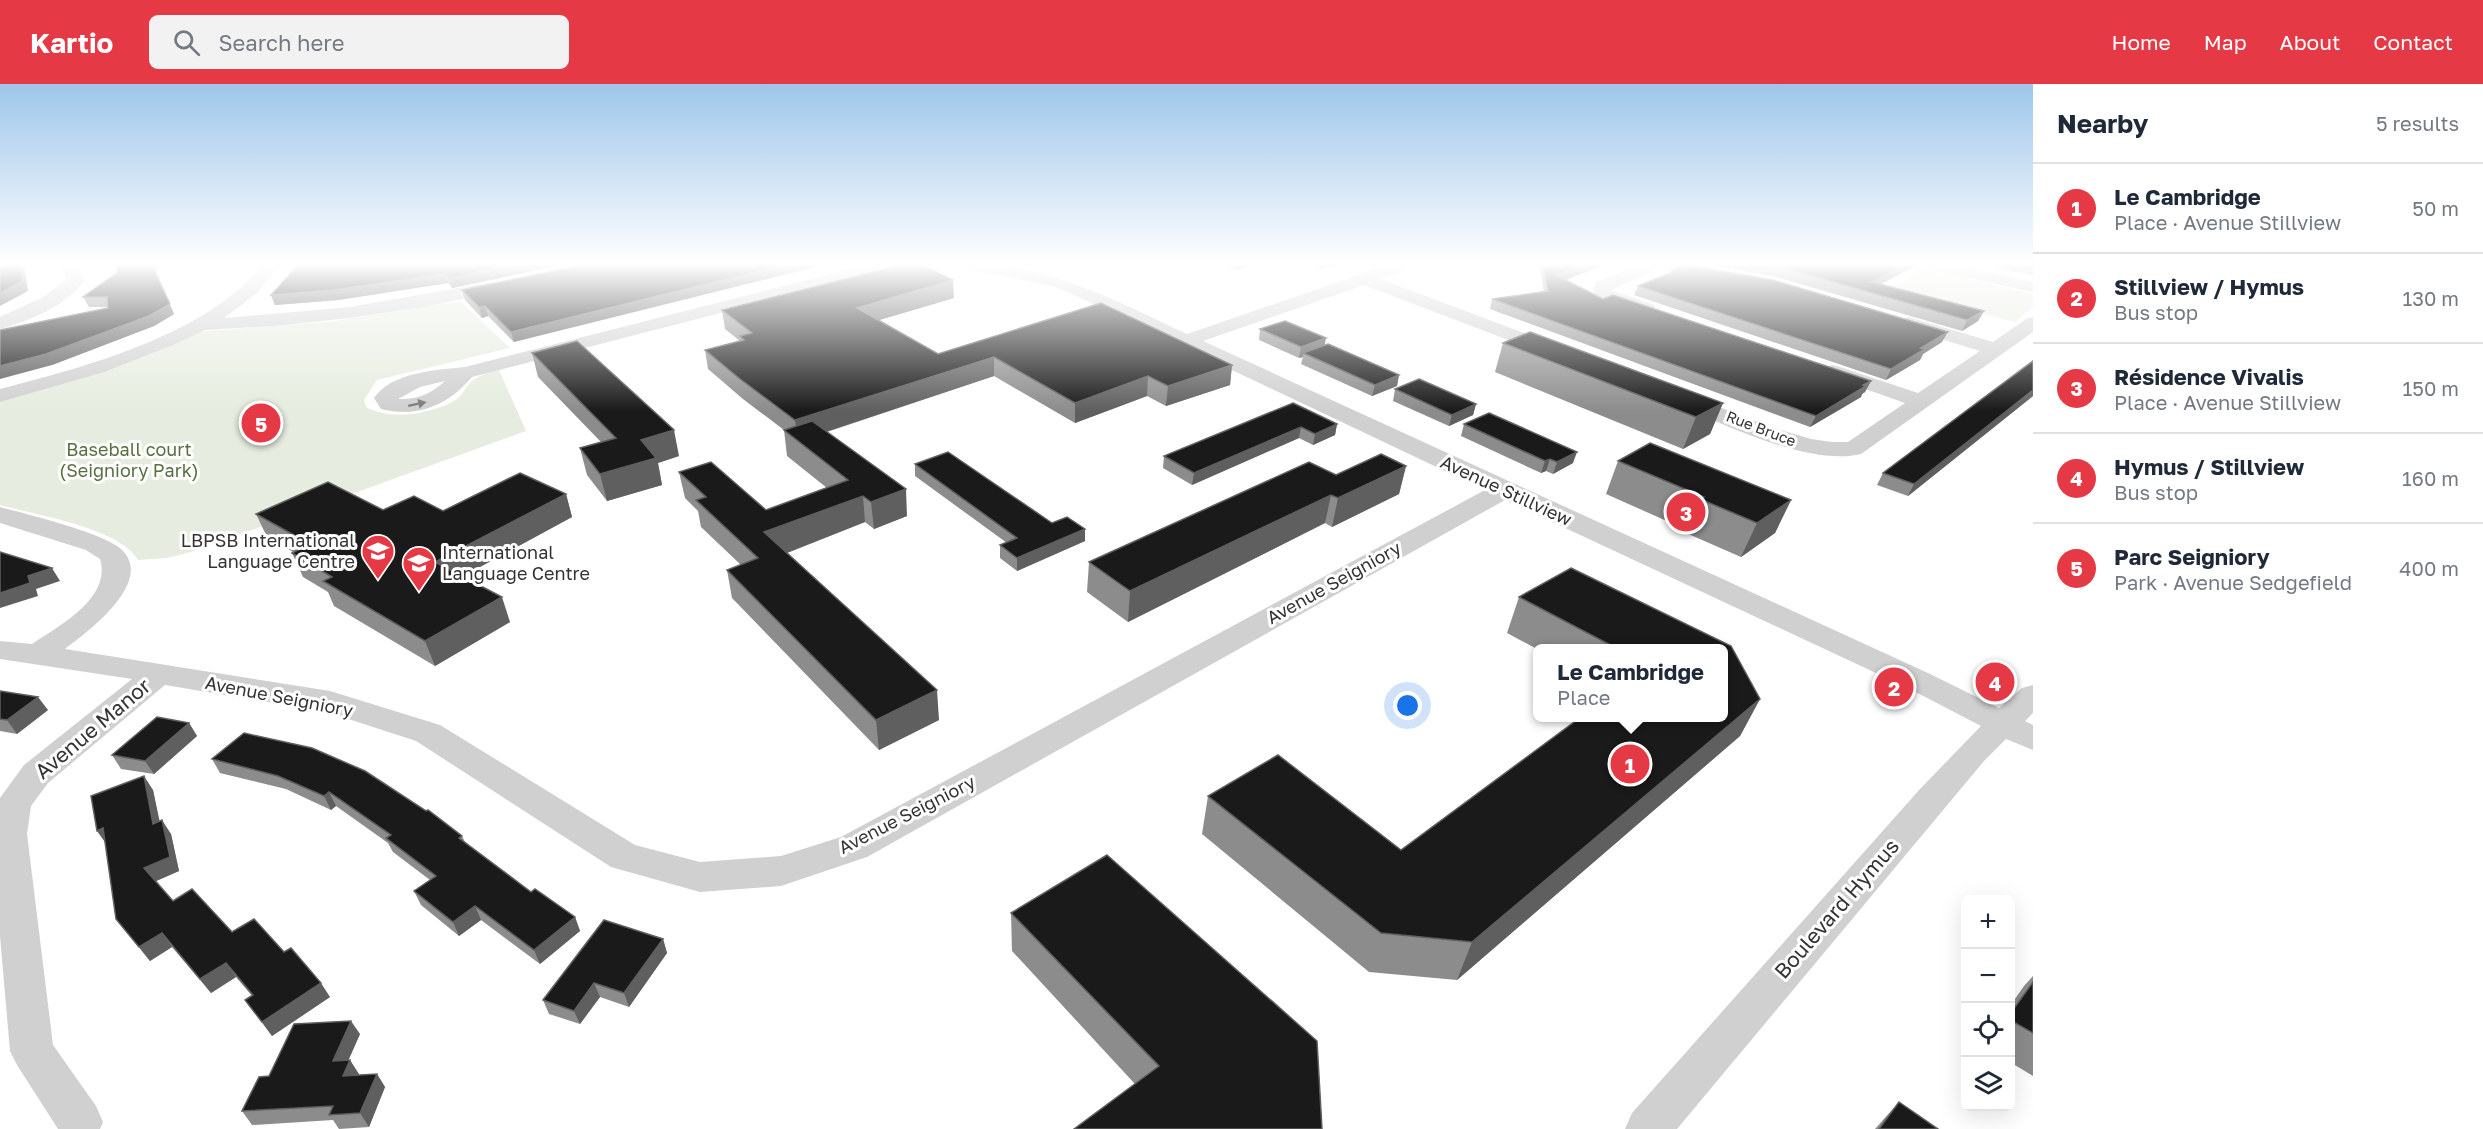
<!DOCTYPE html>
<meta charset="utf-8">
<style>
body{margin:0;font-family:"Golos Text",sans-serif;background:#f2f2f3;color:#1f2937}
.controls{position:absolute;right:18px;bottom:18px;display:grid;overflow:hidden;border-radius:9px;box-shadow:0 6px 24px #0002}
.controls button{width:54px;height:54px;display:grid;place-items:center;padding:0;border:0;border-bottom:2px solid #e0e1e3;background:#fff;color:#1f2937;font:30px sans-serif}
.you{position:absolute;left:1408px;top:622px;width:21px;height:21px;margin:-15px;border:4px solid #fff;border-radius:50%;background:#1a73e8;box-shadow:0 0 0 9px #1a73e833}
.badge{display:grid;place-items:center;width:39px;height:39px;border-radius:50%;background:#e63946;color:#fff;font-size:20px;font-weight:700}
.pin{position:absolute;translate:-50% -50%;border:3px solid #fff;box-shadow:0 2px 6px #0006}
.popup{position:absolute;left:1533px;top:560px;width:195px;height:78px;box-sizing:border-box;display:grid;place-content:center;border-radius:9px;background:#fff;filter:drop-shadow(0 2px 4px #0005);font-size:20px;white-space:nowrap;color:#747a83}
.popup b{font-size:22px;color:#1f2937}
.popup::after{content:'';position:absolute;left:50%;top:100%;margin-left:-12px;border:12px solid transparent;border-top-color:#fff}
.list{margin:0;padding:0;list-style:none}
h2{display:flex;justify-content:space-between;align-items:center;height:78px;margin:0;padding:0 24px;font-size:26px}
h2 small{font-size:20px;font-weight:400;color:#747a83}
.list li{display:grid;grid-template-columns:39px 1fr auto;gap:18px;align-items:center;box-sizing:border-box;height:90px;padding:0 24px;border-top:2px solid #e0e1e3}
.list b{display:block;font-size:22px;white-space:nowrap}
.list p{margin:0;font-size:20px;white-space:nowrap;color:#747a83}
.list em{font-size:20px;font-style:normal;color:#747a83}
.icon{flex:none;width:33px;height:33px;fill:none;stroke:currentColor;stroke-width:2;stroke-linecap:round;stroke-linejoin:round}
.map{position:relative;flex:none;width:2033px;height:1045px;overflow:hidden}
header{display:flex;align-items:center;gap:36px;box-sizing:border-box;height:84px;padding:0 30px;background:#e63946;color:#fff}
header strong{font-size:28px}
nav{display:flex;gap:33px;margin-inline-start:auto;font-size:21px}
.search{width:420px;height:54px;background:#f2f2f3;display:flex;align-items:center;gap:15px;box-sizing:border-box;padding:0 21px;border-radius:9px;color:#747a83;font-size:22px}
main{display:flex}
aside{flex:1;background:#fff}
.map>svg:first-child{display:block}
.green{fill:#e6ecdf}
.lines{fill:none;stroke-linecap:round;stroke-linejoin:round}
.minor{fill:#d0d0d0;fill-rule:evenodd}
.wall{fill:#8c8c8c}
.shaded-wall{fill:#5f5f5f}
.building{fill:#1a1a1a;stroke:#5f5f5f;stroke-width:1.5}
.oneway{fill:#7a7a7a}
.labels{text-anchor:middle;stroke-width:6;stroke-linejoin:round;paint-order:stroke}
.far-street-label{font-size:15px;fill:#333;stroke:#fff}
.park-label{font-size:18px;fill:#56703f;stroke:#fff}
.street-label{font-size:18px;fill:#333;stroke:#fff}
.poi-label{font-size:18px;fill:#333;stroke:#fff;text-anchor:end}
.near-street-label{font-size:21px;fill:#333;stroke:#fff}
</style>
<header>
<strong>Kartio</strong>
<div class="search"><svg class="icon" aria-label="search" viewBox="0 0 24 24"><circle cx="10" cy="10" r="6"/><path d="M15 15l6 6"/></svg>Search here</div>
<nav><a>Home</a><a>Map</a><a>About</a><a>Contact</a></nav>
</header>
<main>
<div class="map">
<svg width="2033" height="1045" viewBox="0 0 2033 1045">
<rect width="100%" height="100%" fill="#fff"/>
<g class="green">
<path d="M1923 184 2033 210V223L2015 238 1893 205Z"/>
<path d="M460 217 510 264 377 296 364 316 366 323C391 337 430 330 454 317 462 312 464 306 469 300 477 291 488 289 499 286L526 347 194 467 167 474 138 476C120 444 36 431 0 421V318L195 248 336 237Z"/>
</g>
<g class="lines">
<g class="minor">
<path d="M62 181H78L84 197C66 222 29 237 0 245V233L43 213 66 196Z"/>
<path d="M262 181H280L257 209 224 234 350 223 499 197 505 198 508 202 505 206 424 223 350 234 274 242 205 246 173 261 104 288 0 318V305C84 283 207 251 262 181Z"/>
<path d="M866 181H894L891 185 472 293C448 321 419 334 381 325L374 314C392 288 436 286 465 283ZM445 297C431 310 417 316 398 315L420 303Z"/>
<path d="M965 181C1052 181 1110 214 1187 250L1388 181H1412L1410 185 1380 195 1559 262 1562 266 1559 270H1545L1364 201 1203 257 1928 589 1999 624 2022 604 2033 601V629L2025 637 2033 641V666L2006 655 1984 677 1677 1045H1625L1632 1029 1920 705 1981 642 1906 603 1505 416 867 773 781 802 700 808 611 783 416 657 327 628 165 601 48 699 31 722 27 750 53 961 96 1022 103 1038 100 1045H58L17 981 10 967 0 852V714L24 681 132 595 0 575V557L32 560C59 542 112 514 100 475L86 466 0 439V423C26 430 104 449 121 465 156 497 88 548 65 565L330 607 440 641 635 761 700 778 781 772 841 753 1485 406 1070 209 1052 202 967 185Z"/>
<path d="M1638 181H1661L1658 185 1611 206 1654 221 1656 225 1654 229 1647 231 1604 217 1593 208 1596 198Z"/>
<path d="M1925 181H1956L2033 198V208L1928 185Z"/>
<path d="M1909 233 1993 258 2026 235 2033 233V248L1861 370C1809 383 1723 339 1674 320L1671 315 1674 310 1682 309 1774 344 1811 355 1832 358H1848L1905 319 1826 291 1823 287 1826 283 1833 281 1840 283 1918 309 1980 267 1902 243 1900 239 1902 235Z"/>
</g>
</g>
<g class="wall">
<path d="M116 181H157L158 185 155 188 174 230 154 242 52 281 108 224 107 223H89L83 213 118 188Z"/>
<path d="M298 181H560L452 204 448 199 338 216 275 221 271 211Z"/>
<path d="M582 181 514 258 488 232 482 234 465 216 462 206Z"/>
<path d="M1222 181H1255L1236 186Z"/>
<path d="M1310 181H1335L1321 185Z"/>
<path d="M1530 181H1604L1565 196 1603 215 1871 297 1865 308 1862 310 1861 313 1810 343 1490 225 1492 215 1544 208 1540 184Z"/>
<path d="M1675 181H1687L1942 258 1923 270 1920 276 1886 296 1634 211 1638 202 1670 189 1671 186 1674 184Z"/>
<path d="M1711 181H1917L1881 200 1984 227 1978 237 1962 247 1773 192Z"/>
<path d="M1984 181H2033V191Z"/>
<path d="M954 214 879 236 938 270 1232 281 1230 301 1166 322 1147 312 1075 339 994 292 827 348 907 432 874 445 865 438 787 469 939 636 879 666 732 514 727 486 741 481 701 443 698 427 685 414 679 388 766 426 827 404 787 372 784 346 743 315 708 285 705 266 740 257 725 245 722 226Z"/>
<path d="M1260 245 1325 261 1399 291 1397 302 1372 312 1301 280 1303 273 1299 274 1259 256Z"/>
<path d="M1503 259 1723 319 1710 350 1683 365 1495 288Z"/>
<path d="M532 269 679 372 658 379 662 401 607 417 587 391 580 364 601 358 538 293Z"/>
<path d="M2033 277V312L1908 412 1877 401 1883 389Z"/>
<path d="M1395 305 1476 320 1473 331 1449 342 1393 317Z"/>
<path d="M1293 319 1337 340 1335 351 1313 361 1299 354 1192 401 1163 384 1164 372Z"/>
<path d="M1464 340 1573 379 1553 390 1546 387 1541 389 1461 352Z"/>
<path d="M1618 377 1791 416 1775 449 1741 473 1686 449 1687 446 1606 410Z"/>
<path d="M915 380 1052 439 1085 457 1017 487 1000 474V461L1007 459 915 392Z"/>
<path d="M1406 382 1399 410 1332 443 1325 439 1128 538 1087 508 1089 478Z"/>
<path d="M566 410 572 433 463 492 510 538 435 582 334 522 328 508 303 493 292 469 293 468 267 453 256 430 383 426 443 427Z"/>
<path d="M1571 484 1731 562 1760 615 1740 652 1457 896 1369 888 1202 750 1208 712 1278 671 1401 766 1581 633H1723V564H1537V565L1507 549 1519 513Z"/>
<path d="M0 607 48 626 17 650 0 647Z"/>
<path d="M189 639 197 652 154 690 121 685 112 671Z"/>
<path d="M244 649 462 752 465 758 531 808 575 833 580 847 540 880 481 836 459 852 421 821 414 807 430 796 393 768 388 759 336 722 331 726 286 705 220 689 212 675Z"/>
<path d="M153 706 159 737 171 750 179 787 156 797 173 817 232 848 284 868 330 913 272 952 245 916 252 912 236 893 211 909 172 863 150 877 116 835Z"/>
<path d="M1011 829 1322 1045 1135 1000 1012 867Z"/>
<path d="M663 855 667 869 629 923 600 913 580 940 549 930 543 916Z"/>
<path d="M2033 892V992L2010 978V922L2024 902Z"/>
<path d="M360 950 348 976H350L358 991 377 990 385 1003 369 1043 339 1045 333 1036 252 1041 242 1027 269 992Z"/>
<path d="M1899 1018 1938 1045H1875Z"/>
</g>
<g class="shaded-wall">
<path d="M20 181H24L28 207 0 222V209Z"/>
<path d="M152 181H157L158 185 155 188 174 230 154 242 52 281 0 295V282L149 232Z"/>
<path d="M513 181H560L452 204 449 194Z"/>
<path d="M784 181H823L514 258 511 248Z"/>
<path d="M1236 181H1255L1236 186Z"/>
<path d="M1322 181H1335L1321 185Z"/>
<path d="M1583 181H1604L1553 201 1556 191Z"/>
<path d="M1904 181H1917L1867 207 1872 198Z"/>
<path d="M445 190 448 199 338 216 275 221 271 211Z"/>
<path d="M953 196 954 214 859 242 857 224Z"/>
<path d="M485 222 488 232 482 234 479 223Z"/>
<path d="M1984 227 1978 237 1962 247 1967 236Z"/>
<path d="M1948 248 1942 258 1923 270 1920 276 1886 296 1891 285 1921 264Z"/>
<path d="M1326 254 1324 265 1303 269V273L1299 274 1301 263Z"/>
<path d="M994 273V292L798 357 795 336Z"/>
<path d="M1232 281 1230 301 1166 322 1168 302Z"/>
<path d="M1399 291 1397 302 1372 312 1375 301Z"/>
<path d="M1148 292 1147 312 1075 339V319Z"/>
<path d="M1871 297 1865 308 1862 310 1861 313 1810 343 1816 332Z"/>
<path d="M2033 306V312L1908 412 1914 400Z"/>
<path d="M1723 319 1710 350 1683 365 1696 333Z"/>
<path d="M1476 320 1473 331 1449 342 1452 331Z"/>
<path d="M1337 340 1335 351 1313 361 1315 350Z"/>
<path d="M1301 343 1299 354 1192 401 1194 389Z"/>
<path d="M674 346 679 372 658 379 662 401 607 417 600 390 641 356Z"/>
<path d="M1577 368 1573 379 1553 390 1557 378Z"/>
<path d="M1550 375 1546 387 1541 389 1545 377Z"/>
<path d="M1406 382 1399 410 1332 443 1338 414Z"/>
<path d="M906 405 907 432 874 445 871 418Z"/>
<path d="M566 410 572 433 445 502 435 478Z"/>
<path d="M1331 411 1325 439 1128 538 1130 507Z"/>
<path d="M863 412 865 438 769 476 764 448Z"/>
<path d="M1791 416 1775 449 1741 473 1757 439Z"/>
<path d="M1085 445V457L1017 487V474Z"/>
<path d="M52 484 60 497 36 505 38 512 0 524V509L28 492Z"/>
<path d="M502 513 510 538 435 582 425 557Z"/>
<path d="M937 606 939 636 879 666 876 636Z"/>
<path d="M38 613 48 626 17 650 7 636Z"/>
<path d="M1760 615 1740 652 1457 896 1472 858Z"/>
<path d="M189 639 197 652 154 690 145 677Z"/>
<path d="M144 692 153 706 163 753 153 740Z"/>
<path d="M329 708 336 722 331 726 324 712Z"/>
<path d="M162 736 171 750 179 787 154 798 144 784Z"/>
<path d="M103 744 107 761 97 747Z"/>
<path d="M475 822 481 836 459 852 453 838Z"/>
<path d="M575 833 580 847 540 880 534 866Z"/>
<path d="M162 849 172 863 150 877 139 863Z"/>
<path d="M663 855 667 869 629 923 624 909Z"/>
<path d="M226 879 236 893 211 909 200 895Z"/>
<path d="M321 899 330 913 272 952 262 938Z"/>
<path d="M594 899 600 913 580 940 574 927Z"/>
<path d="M351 937 360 950 342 991 333 977Z"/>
<path d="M350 976 359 990 352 1005 343 992Z"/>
<path d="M377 990 385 1003 369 1043 360 1029Z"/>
</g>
<g class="building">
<path d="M0 181H20L23 197 0 209Z"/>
<path d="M116 181H152L170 220 149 232 46 270 0 282V246L108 224 107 213H83L118 188Z"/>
<path d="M298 181H513L449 194 445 190 334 206 271 211Z"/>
<path d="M582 181H784L511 248 485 222 479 223 462 206Z"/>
<path d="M901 181H923L953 196 857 224 938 270 1101 219 1232 281 1168 302 1148 292 1075 319 994 273 795 336 740 295 705 266 744 256 740 252 752 249 722 226Z"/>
<path d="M1543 181H1583L1556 191 1603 215 1613 211 1871 297 1863 301 1866 302 1816 332 1492 215 1548 207Z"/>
<path d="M1679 181H1687L1773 196 1948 248 1921 264 1925 265 1891 285 1638 202 1675 187 1671 186 1681 182Z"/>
<path d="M1768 181H1904L1872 198 1984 227 1967 236 1777 182Z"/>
<path d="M1285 237 1326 254 1301 263 1260 245Z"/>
<path d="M1530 248 1723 319 1696 333 1503 259Z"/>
<path d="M577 257 674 346 641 356 656 374 600 390 580 364 616 354 532 269Z"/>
<path d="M1328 260 1399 291 1375 301 1303 269Z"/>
<path d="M2033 277V306L1914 400 1883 389Z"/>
<path d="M1419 295 1476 320 1452 331 1395 305Z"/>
<path d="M1293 319 1337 340 1315 350 1301 343 1194 389 1164 372Z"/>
<path d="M1489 329 1577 368 1557 378 1550 375 1545 377 1464 340Z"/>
<path d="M812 337 906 405 871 418 863 412 764 448 937 606 876 636 727 486 758 474 696 416 706 413 679 388 711 378 766 426 848 396 784 346Z"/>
<path d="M1650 359 1791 416 1757 439 1700 415 1704 413 1618 377Z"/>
<path d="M948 368 1052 439 1067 433 1085 445 1017 474 1000 461 1017 454 915 380Z"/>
<path d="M1381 370 1406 382 1338 414 1331 411 1130 507 1089 478 1309 378 1336 391Z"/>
<path d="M520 389 566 410 435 478 502 513 425 557 323 497 332 493 292 469 310 460 256 430 328 398 383 426 414 412 443 427Z"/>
<path d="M0 468 52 484 28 492 30 499 0 509Z"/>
<path d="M1571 484 1731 562 1760 615 1472 858 1381 849 1208 712 1278 671 1401 766 1581 633H1723V564H1616L1519 513Z"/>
<path d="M0 607 38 613 7 636 0 635Z"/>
<path d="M157 633 189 639 145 677 112 671Z"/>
<path d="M244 649 312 664 365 687 426 727 428 726 462 752 459 754 531 808 535 805 575 833 534 866 475 822 453 838 414 807 436 792 386 754 391 751 329 708 324 712 278 692 212 675Z"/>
<path d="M144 692 153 740 162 736 170 773 144 784 173 817 192 805 232 848 254 835 284 868 291 864 321 899 262 938 245 916 253 911 226 879 200 895 162 849 139 863 116 835 103 744 97 747 91 712Z"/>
<path d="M1107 771 1317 957 1322 1045H1074L1159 982 1011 829Z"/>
<path d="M604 836 663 855 624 909 594 899 574 927 543 916Z"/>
<path d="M2033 898V949L2010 936V930Z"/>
<path d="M351 937 333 977 350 976 343 992 377 990 360 1029 329 1031 333 1022 242 1027 259 993 269 992 294 940Z"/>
<path d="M1899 1018 1938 1045H1879Z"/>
</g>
<defs><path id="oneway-solid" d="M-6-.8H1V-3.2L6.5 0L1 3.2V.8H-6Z" transform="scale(1.5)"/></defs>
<use class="oneway" href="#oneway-solid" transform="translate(417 320) rotate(-12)"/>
<linearGradient id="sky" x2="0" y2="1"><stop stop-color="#9ec6ea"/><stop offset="0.55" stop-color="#fff"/><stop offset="1" stop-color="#fff" stop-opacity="0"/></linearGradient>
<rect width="2033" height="327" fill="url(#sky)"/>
<defs>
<symbol id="school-pin" viewBox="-11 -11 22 30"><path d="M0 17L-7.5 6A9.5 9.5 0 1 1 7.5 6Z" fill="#e63946" stroke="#fff"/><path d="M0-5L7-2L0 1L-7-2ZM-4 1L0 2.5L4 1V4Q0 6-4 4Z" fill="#fff"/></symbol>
<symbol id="university-pin" viewBox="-11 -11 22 30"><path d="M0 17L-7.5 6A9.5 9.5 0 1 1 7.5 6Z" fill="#e63946" stroke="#fff"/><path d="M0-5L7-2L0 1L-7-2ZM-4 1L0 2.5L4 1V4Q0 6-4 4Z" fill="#fff"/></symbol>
</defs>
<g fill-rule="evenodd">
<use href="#school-pin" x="359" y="448" width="38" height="52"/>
<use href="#university-pin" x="400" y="460" width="38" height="52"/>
</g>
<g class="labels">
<g class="far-street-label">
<text transform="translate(1761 345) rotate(21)" y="5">Rue Bruce</text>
</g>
<g class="park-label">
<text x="129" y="372">Baseball court<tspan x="129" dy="21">(Seigniory Park)</tspan></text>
</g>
<g class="street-label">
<text transform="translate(1506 407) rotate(25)" y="6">Avenue Stillview</text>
<text transform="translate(1334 499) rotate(-29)" y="6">Avenue Seigniory</text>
<text transform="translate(279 613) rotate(11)" y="6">Avenue Seigniory</text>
<text transform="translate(907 731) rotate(-27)" y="6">Avenue Seigniory</text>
</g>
<g class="poi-label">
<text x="355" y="463">LBPSB International<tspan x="355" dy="21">Language Centre</tspan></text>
<text x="442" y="475" text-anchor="start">International<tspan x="442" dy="21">Language Centre</tspan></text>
</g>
<g class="near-street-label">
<text transform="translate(93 645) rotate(-40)" y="7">Avenue Manor</text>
<text transform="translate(1837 825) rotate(-49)" y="7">Boulevard Hymus</text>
</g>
</g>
</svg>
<div class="controls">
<button>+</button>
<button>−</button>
<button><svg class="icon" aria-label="locate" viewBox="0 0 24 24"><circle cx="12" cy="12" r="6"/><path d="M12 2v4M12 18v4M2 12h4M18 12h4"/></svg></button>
<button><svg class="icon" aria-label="layers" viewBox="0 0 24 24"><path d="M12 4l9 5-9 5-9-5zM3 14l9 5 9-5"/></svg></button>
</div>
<div class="you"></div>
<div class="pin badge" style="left:1630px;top:680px">1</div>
<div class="popup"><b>Le Cambridge</b>Place</div>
<div class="pin badge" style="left:1894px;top:603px">2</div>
<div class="pin badge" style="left:1686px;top:428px">3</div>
<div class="pin badge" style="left:1995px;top:598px">4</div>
<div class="pin badge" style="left:261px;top:339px">5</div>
</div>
<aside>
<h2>Nearby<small>5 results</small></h2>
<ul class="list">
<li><span class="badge">1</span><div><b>Le Cambridge</b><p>Place · Avenue Stillview</p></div><em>50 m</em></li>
<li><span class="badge">2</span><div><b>Stillview / Hymus</b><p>Bus stop</p></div><em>130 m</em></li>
<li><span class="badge">3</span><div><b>Résidence Vivalis</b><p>Place · Avenue Stillview</p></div><em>150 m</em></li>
<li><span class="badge">4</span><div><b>Hymus / Stillview</b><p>Bus stop</p></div><em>160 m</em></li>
<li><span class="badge">5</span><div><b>Parc Seigniory</b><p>Park · Avenue Sedgefield</p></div><em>400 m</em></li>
</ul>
</aside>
</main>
